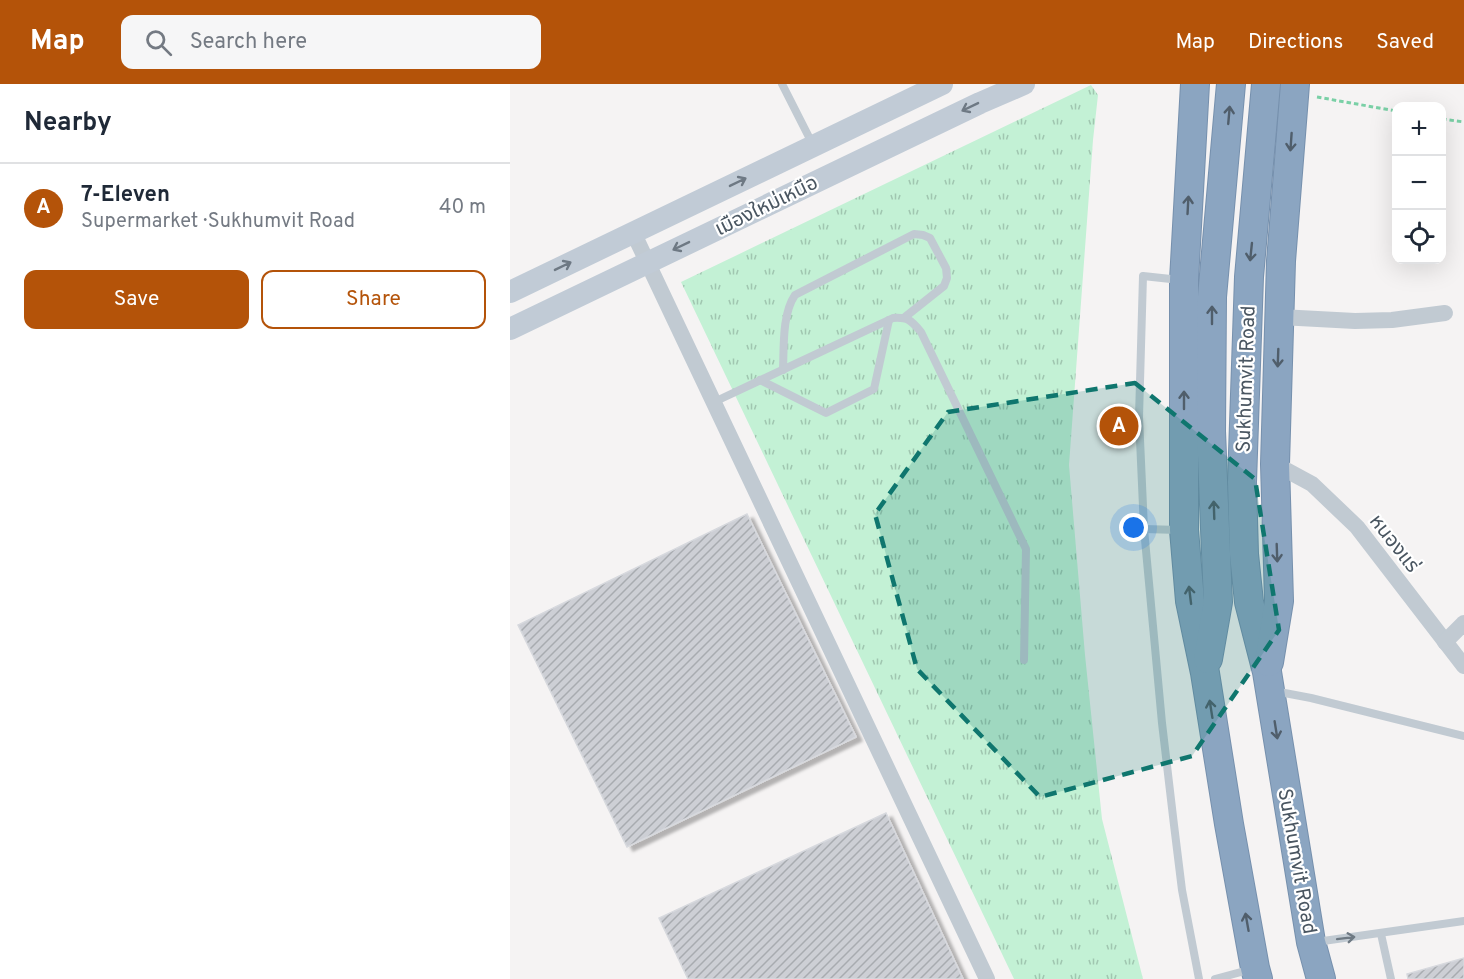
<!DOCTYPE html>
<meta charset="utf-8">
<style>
body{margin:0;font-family:Overpass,"Noto Sans Thai",sans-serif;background:#f6f6f7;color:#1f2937}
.controls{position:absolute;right:18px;top:18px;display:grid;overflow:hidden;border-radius:12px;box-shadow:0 6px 24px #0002}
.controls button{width:54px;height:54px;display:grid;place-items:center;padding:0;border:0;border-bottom:2px solid #e0e1e3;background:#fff;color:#1f2937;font:30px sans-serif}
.you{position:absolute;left:624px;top:444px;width:21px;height:21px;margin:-15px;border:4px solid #fff;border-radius:50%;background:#1a73e8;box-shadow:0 0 0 9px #1a73e833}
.badge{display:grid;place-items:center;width:39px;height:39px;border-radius:50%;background:#b45309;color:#fff;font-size:20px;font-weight:700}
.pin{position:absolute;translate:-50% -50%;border:3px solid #fff;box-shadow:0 2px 6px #0006}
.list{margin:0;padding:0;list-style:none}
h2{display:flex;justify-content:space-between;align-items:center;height:78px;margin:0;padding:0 24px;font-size:26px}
h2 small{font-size:20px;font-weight:400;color:#747a83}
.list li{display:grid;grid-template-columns:39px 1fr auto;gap:18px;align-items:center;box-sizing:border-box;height:90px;padding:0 24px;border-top:2px solid #e0e1e3}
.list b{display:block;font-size:22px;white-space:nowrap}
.list p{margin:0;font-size:20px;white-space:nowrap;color:#747a83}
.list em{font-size:20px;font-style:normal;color:#747a83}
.actions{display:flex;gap:12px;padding:18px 24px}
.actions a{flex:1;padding:14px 0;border:2px solid #b45309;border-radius:12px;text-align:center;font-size:21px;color:#b45309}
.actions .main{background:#b45309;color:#fff}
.icon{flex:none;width:33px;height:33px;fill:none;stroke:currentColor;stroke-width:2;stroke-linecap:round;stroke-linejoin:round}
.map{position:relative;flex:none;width:954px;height:895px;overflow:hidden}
header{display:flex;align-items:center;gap:36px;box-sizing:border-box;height:84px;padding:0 30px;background:#b45309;color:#fff}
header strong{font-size:28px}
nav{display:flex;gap:33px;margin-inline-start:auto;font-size:21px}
.search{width:420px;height:54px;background:#f6f6f7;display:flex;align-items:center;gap:15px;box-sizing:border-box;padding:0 21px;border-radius:12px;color:#747a83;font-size:22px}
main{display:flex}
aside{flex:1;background:#fff}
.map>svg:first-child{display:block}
.grass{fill:url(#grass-tufts)}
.building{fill:url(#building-hatch);stroke:#d7d9de;stroke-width:1.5;filter:url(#shadow)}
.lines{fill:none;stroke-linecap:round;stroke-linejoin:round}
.highway-casing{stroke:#7690ad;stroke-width:30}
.path{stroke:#7ad0a6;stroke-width:3;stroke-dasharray:4.5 3;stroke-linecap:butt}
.lane{stroke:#c1cad2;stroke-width:8}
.street{stroke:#c1cad2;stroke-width:16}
.secondary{stroke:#c1cbd6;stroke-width:22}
.highway{stroke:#8ba5c1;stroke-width:28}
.oneway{stroke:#6e7984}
.oneway2{stroke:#505e6b}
.oneway3{stroke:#6e7983}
.marked{fill:#0f766e;fill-opacity:0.2;stroke:#0f766e;stroke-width:4.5;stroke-dasharray:12 8;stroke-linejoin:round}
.labels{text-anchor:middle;stroke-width:4.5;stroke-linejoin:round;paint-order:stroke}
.street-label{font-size:20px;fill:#4a5661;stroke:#fff}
</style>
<header>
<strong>Map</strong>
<div class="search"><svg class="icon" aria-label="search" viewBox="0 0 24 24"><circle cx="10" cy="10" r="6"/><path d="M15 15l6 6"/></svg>Search here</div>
<nav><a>Map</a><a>Directions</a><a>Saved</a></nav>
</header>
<main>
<aside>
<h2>Nearby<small></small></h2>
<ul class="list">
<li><span class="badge">A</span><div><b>7-Eleven</b><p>Supermarket · Sukhumvit Road</p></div><em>40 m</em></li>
</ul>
<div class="actions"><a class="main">Save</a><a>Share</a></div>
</aside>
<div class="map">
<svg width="954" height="895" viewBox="0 0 954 895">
<defs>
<pattern id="grass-tufts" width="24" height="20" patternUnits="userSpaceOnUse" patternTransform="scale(1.5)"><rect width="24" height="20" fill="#c3f1d5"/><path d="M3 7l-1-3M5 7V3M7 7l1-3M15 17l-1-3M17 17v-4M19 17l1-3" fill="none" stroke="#a0c6b0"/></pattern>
<pattern id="building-hatch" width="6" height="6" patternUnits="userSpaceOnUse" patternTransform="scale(1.5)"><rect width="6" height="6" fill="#cdcfd5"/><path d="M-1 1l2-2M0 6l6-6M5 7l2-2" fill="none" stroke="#a8abb0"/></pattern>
<filter id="shadow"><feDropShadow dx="6" dy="4" stdDeviation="1.5" flood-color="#0004"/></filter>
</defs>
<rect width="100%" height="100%" fill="#f5f3f3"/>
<path class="grass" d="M581 1 588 11 583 56 559 381 575 571 592 735 633 895H504L171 198Z"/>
<g class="building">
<path d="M237 430 346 653 117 763 8 541Z"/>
<path d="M376 729 453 895H178L149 834Z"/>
<path d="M954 874V895H898L897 890Z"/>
</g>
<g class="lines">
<defs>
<g id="highway">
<path d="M685 0 674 196V446L680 517 695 589 719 740 745 884 748 895"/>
<path d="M756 0 739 193 732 398 734 470 739 518 757 588 801 858 811 895"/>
<path d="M698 575 708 518 701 347 702 213 721 0"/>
<path d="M759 578 769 517 765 380 771 177 785 0"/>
</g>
</defs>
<use href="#highway" class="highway-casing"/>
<g class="path">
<path d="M807 13 886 27"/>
<path d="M932 35 954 38"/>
</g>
<g class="lane">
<path d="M272 0 303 61"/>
<path d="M670 196 633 192 629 333 634 445 652 639 664 741 672 806 689 895"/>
<path d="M273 286C274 263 272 230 285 211L404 150 413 151 420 154 436 184 437 194 434 202 395 233"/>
<path d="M250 296 316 329 364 305 379 236"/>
<path d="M204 318 383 234C398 233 401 236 411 248L516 465 514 576"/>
<path d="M634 445 669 446"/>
<path d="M764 607 801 614 954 652"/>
<path d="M871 850 881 895"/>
<path d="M806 858 954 837"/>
<path d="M705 895 742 885"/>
</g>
<g class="street">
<path d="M123 148 477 895"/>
<path d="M770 233 845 237 882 236 935 229"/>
<path d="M765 380 802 400 847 443 954 582"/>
<path d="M935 558 954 539"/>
</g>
<g class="secondary">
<path d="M0 208 432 0"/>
<path d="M0 245 470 19 514 0"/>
</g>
<use href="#highway" class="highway"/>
</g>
<defs><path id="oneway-shaft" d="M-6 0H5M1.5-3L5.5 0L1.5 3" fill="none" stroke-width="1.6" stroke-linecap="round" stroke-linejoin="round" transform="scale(1.5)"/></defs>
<g class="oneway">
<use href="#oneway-shaft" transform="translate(460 23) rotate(154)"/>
<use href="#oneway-shaft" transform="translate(228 98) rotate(-26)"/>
<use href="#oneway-shaft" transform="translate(171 162) rotate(154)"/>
<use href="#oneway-shaft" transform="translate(53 182) rotate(-26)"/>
</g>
<g class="oneway2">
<use href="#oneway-shaft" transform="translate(719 31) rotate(-85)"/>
<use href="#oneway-shaft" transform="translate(781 58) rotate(94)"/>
<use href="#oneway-shaft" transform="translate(678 121) rotate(-87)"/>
<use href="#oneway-shaft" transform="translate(741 168) rotate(96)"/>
<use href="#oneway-shaft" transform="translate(702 231) rotate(-90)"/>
<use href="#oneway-shaft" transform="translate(768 274) rotate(92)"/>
<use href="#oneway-shaft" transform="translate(674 316) rotate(-90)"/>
<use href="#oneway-shaft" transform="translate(704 426) rotate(-92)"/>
<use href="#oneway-shaft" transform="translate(767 469) rotate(88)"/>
<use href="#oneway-shaft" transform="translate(680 511) rotate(-97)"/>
<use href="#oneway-shaft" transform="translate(701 625) rotate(-99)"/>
<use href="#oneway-shaft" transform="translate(766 646) rotate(81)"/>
<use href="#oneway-shaft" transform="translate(737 838) rotate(-100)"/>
</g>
<use class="oneway3" href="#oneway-shaft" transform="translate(836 854) rotate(-7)"/>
<path class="marked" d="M625 299 745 395 769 546 682 672 530 713 407 585 365 430 438 328Z"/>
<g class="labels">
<g class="street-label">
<text transform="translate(256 121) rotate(-26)" y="7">เมืองใหม่เหนือ</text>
<text transform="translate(735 295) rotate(-88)" y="7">Sukhumvit Road</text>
<text transform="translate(885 459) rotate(52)" y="7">หนองแร่</text>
<text transform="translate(788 777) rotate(80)" y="7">Sukhumvit Road</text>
</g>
</g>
</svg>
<div class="controls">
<button>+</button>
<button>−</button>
<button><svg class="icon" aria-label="locate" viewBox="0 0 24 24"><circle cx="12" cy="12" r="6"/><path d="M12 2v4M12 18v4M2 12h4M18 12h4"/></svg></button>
</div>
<div class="you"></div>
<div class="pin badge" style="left:609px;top:342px">A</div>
</div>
</main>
